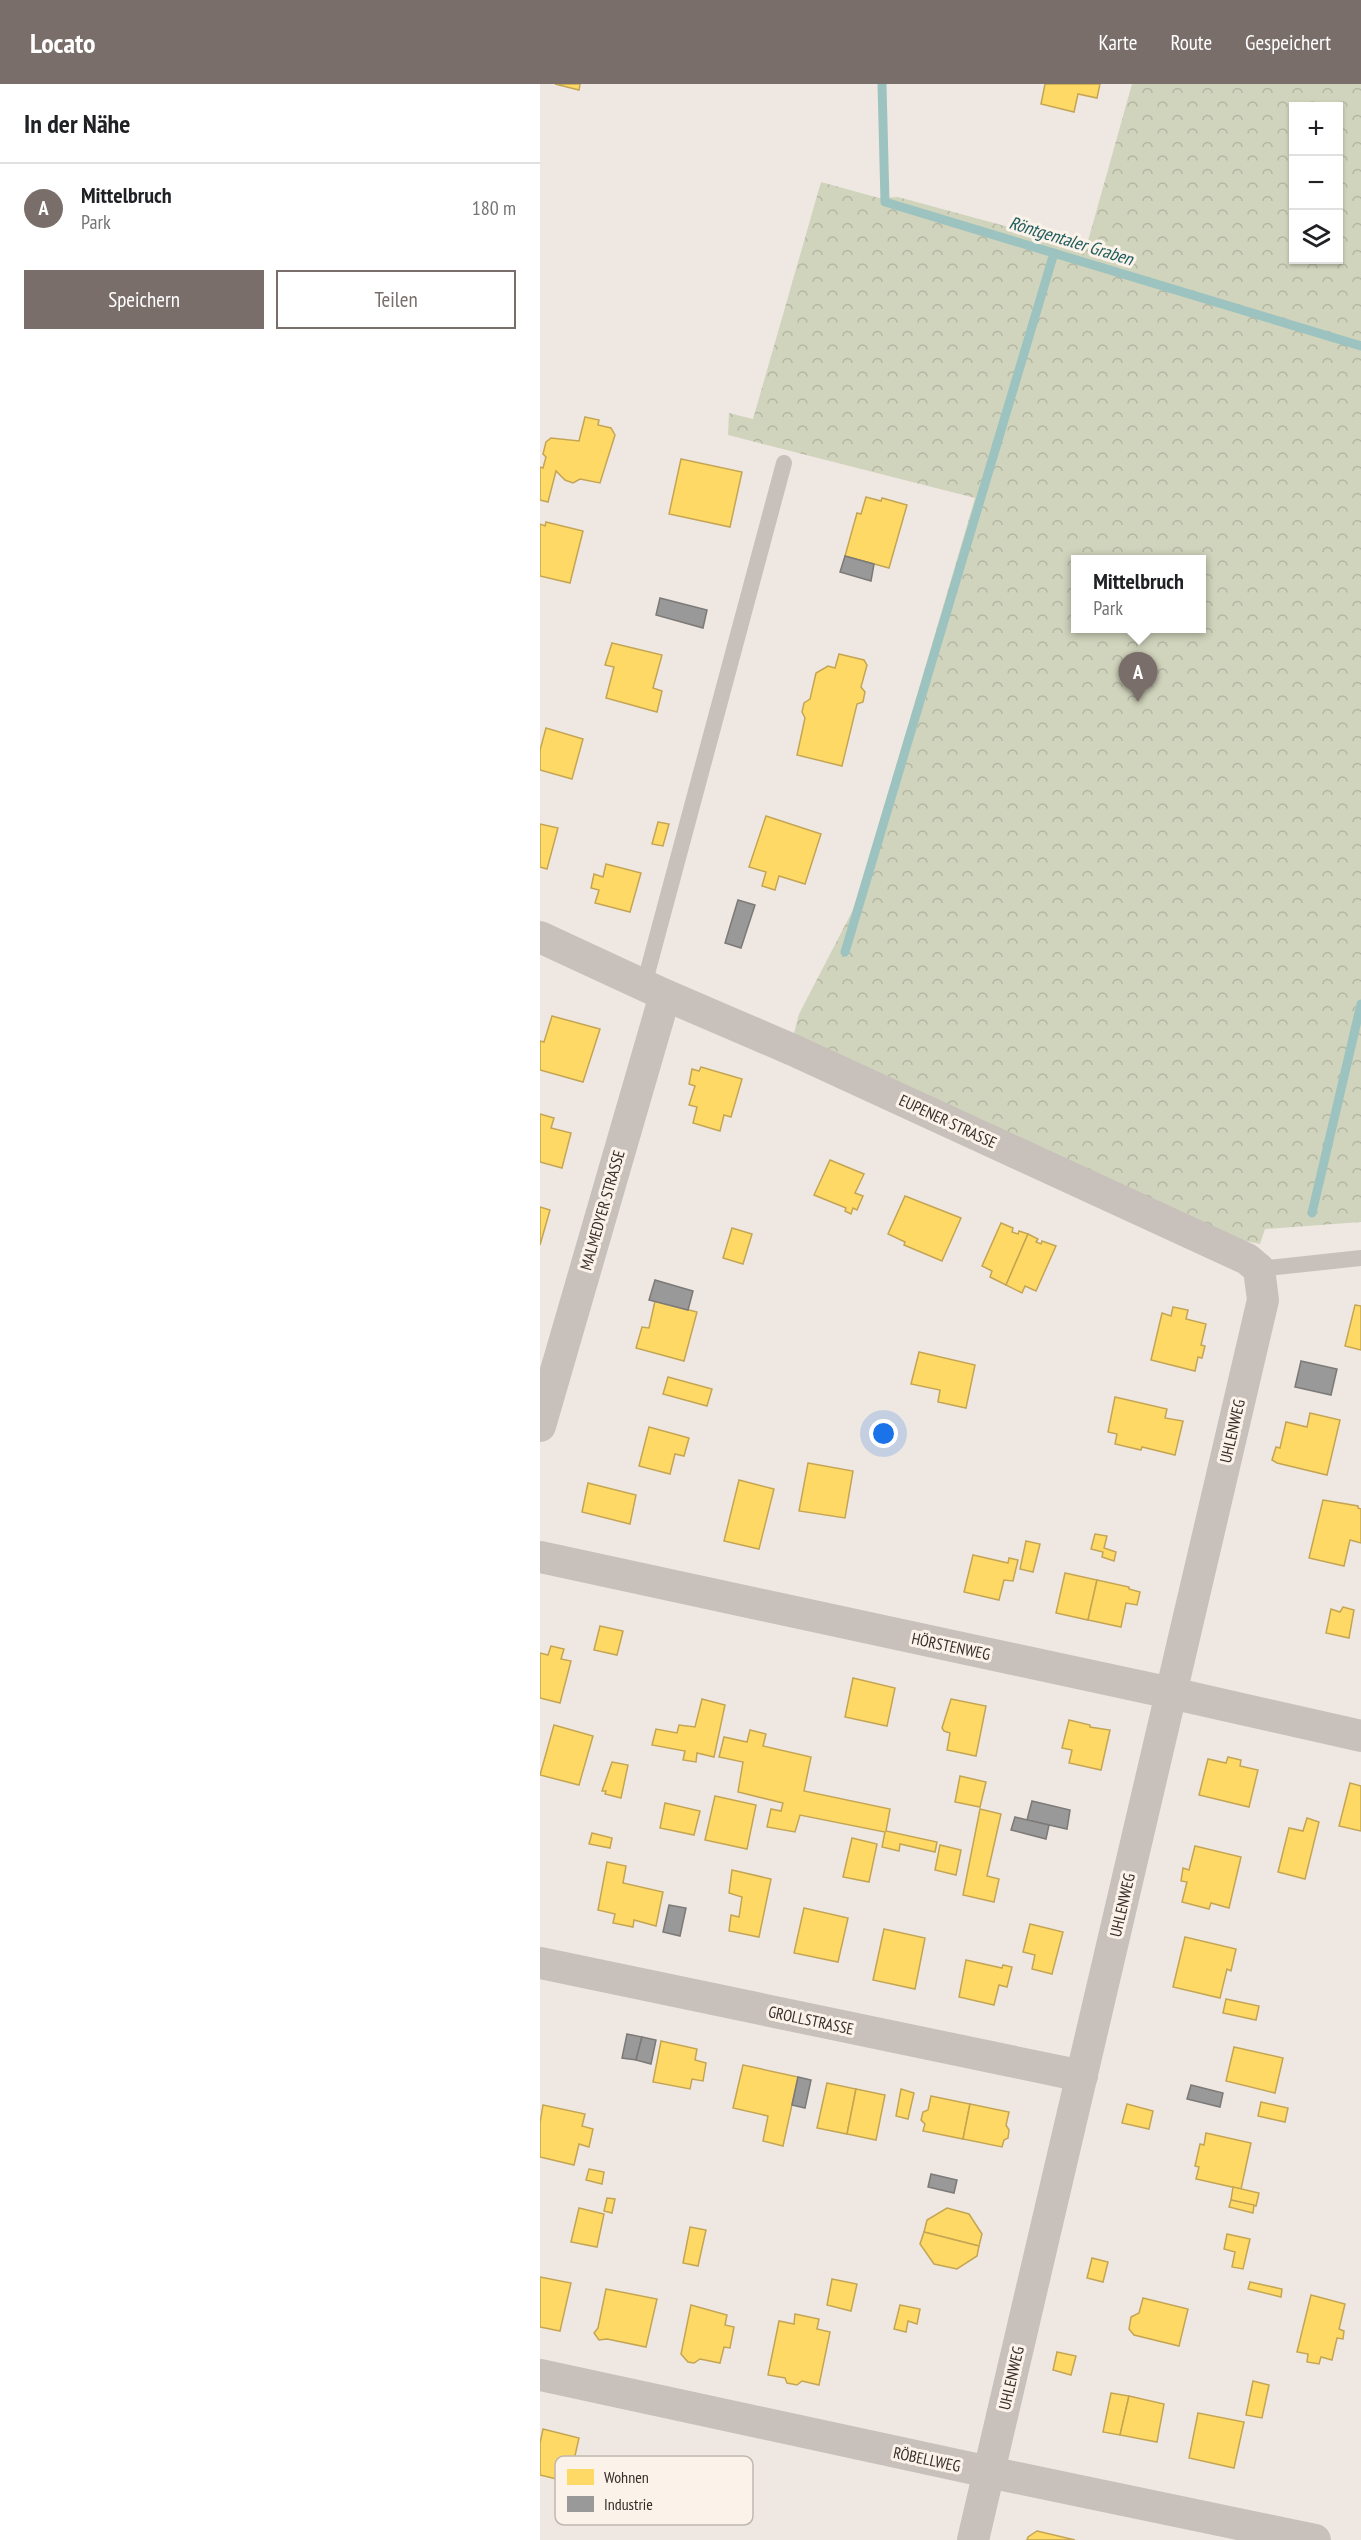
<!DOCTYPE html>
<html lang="de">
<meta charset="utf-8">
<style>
body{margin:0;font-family:"PT Sans Narrow",sans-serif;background:#f2f2f2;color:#202124}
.controls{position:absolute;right:18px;top:18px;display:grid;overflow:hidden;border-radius:0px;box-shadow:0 2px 4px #0004}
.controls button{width:54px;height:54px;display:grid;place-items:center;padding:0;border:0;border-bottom:2px solid #e0e0e0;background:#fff;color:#202124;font:30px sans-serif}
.you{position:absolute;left:344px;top:1350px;width:21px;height:21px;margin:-15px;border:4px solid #fff;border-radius:50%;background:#1a73e8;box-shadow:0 0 0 9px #1a73e833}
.badge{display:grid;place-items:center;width:39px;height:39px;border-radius:50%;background:#796e6a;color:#fff;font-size:20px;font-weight:700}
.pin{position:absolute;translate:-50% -50px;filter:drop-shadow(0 2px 3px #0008)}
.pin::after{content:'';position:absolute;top:32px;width:21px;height:18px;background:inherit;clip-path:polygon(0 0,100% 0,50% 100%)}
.popup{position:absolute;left:531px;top:471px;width:135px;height:78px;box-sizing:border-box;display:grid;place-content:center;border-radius:0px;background:#fff;filter:drop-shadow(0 2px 4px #0005);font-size:20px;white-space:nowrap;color:#757577}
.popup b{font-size:22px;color:#202124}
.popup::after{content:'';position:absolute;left:50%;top:100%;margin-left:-12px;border:12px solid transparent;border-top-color:#fff}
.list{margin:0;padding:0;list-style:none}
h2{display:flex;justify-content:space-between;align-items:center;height:78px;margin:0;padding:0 24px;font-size:26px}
h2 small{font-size:20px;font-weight:400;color:#757577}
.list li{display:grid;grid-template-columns:39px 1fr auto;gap:18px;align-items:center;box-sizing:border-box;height:90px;padding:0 24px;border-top:2px solid #e0e0e0}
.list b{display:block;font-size:22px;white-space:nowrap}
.list p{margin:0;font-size:20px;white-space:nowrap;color:#757577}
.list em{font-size:20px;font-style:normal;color:#757577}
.actions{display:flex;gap:12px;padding:18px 24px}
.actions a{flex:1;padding:14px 0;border:2px solid #796e6a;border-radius:0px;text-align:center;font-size:21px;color:#796e6a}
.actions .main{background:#796e6a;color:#fff}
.icon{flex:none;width:33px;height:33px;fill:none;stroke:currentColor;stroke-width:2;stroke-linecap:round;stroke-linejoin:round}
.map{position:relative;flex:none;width:821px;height:2456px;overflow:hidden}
header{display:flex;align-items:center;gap:36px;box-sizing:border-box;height:84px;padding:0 30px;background:#796e6a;color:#fff}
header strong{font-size:28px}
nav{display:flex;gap:33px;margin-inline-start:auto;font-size:21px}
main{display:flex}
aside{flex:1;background:#fff}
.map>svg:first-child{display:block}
.park{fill:url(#park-crowns);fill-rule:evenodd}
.homes{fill:#ffd966;stroke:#c4a554;stroke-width:1.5}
.industry{fill:#999;stroke:#7c7977;stroke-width:1.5}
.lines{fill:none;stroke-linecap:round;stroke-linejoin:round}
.stream{stroke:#9dc3c0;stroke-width:9}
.service{stroke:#c8c0bb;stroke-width:16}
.minor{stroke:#c8c0bb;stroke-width:32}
.labels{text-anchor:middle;stroke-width:6;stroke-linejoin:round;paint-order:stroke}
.street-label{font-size:16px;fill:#392d29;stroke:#fbf2ea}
.water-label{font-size:18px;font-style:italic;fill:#1c5c5d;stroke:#fbf2ea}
.key{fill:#fbf2ea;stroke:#c1b7b0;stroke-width:1.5}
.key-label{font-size:16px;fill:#392d29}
</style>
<header>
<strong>Locato</strong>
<nav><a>Karte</a><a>Route</a><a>Gespeichert</a></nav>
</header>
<main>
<aside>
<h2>In der Nähe<small></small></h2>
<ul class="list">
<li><span class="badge">A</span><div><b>Mittelbruch</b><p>Park</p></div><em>180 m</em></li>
</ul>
<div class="actions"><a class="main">Speichern</a><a>Teilen</a></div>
</aside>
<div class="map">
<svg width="821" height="2456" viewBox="0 0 821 2456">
<defs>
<pattern id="park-crowns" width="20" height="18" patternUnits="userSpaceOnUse" patternTransform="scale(1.5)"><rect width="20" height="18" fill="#d1d4bc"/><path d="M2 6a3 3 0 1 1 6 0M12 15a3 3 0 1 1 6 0" fill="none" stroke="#b4b6a2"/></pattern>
</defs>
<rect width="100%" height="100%" fill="#efe8e2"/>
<path class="park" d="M592 0H821V1138L725 1145 720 1160 681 1152 251 961 259 930 315 822 435 414 188 351 189 329 213 335 281 98 339 114 358 113 546 164ZM754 22H798V176H754ZM535 476H661V544H535Z"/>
<g class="homes">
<path d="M15 0H40L39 6Z"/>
<path d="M505 0H560L557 14 538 10 534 28 501 20Z"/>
<path d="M45 333 59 336 58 341 71 344 75 351 60 399 40 395 33 399 25 396 16 387 8 418 0 416V383L3 384 6 373 3 370 6 358 11 354 39 357Z"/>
<path d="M141 375 202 388 190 443 129 430Z"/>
<path d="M326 413 341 417 342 414 367 421 349 484 305 472 317 429 321 430Z"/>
<path d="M6 438 43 447 30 499 0 492V440L5 442Z"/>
<path d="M72 559 122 571 113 604 122 607 117 628 66 614 74 583 65 581Z"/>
<path d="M299 570 324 576 327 581 321 603 325 608 323 618 317 620 302 682 257 671 265 634 262 628 264 619 270 615 276 589 288 582 295 584Z"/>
<path d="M6 644 43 655 32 695 0 686V666Z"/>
<path d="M226 732 281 750 265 800 239 792 235 806 222 802 226 788 209 783Z"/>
<path d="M118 738 129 740 123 762 112 760Z"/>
<path d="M0 740 18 744 7 785 0 783Z"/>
<path d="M66 780 101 789 90 828 55 819 59 806 51 804 54 790 63 793Z"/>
<path d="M12 932 60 945 43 998 0 986V957L4 958Z"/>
<path d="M161 983 202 995 191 1033 184 1031 180 1047 153 1039 157 1023 149 1021 155 1002 149 1000 152 985 159 987Z"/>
<path d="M0 1030 14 1034 11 1044 31 1049 22 1084 0 1078Z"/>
<path d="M290 1076 324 1090 315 1109 323 1112 317 1126 313 1124 311 1130 305 1127 306 1124 274 1111Z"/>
<path d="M365 1112 421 1134 402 1177 364 1161 365 1158 348 1150Z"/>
<path d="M0 1123 10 1126 0 1161Z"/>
<path d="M461 1139 473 1144 472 1148 478 1150 479 1147 488 1150 466 1201 450 1193 452 1187 442 1182Z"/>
<path d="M192 1144 212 1150 203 1180 183 1174Z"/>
<path d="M488 1150 498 1155 496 1158 501 1160 502 1157 516 1162 496 1207 485 1202 482 1209 466 1201Z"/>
<path d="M115 1217 157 1228 144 1277 96 1264 102 1243 109 1244Z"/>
<path d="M815 1221 821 1222V1266L805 1262Z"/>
<path d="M633 1223 648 1226 646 1235 666 1240 661 1261 665 1262 662 1274 658 1273 655 1287 611 1276 622 1229 631 1232Z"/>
<path d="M379 1268 435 1281 426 1324 398 1318 400 1306 371 1300Z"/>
<path d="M128 1293 172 1305 167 1322 123 1310Z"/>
<path d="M575 1313 627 1325 625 1334 643 1337 635 1371 602 1363 601 1366 575 1360 577 1350 568 1348Z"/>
<path d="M770 1329 800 1336 787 1391 737 1379 732 1376 736 1363 740 1364 746 1338 767 1343Z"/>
<path d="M109 1343 149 1354 144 1372 135 1370 130 1390 99 1382Z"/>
<path d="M268 1379 313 1387 305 1434 259 1427Z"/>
<path d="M199 1396 234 1405 219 1465 184 1457Z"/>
<path d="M48 1399 96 1411 90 1440 42 1428Z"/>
<path d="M783 1416 818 1422V1424L821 1425V1459L810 1456 804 1482 769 1474Z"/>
<path d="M555 1450 567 1452 564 1464 576 1468 574 1477 562 1473 563 1468 551 1465Z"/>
<path d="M486 1457 500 1460 493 1488 480 1485Z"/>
<path d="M433 1471 468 1479 469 1474 478 1476 473 1497 464 1496 459 1516 424 1508Z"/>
<path d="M525 1489 557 1496 548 1536 516 1529Z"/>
<path d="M557 1496 589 1503V1505L600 1508 597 1521 586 1519 581 1543 548 1536Z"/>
<path d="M803 1523 814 1526 809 1554 786 1549 791 1525 800 1528Z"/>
<path d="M60 1542 83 1547 77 1571 54 1566Z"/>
<path d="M11 1562 24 1565 21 1575 31 1577 20 1619 0 1614V1569L8 1571Z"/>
<path d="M313 1594 355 1604 347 1642 305 1633Z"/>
<path d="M162 1615 185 1621 174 1673 157 1669 156 1678 143 1676 145 1667 112 1661 116 1645 137 1649 139 1641 155 1643Z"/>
<path d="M411 1615 446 1622 436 1672 407 1666 410 1649 404 1647 402 1644Z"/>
<path d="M529 1636 550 1641V1643L570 1646 561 1686 529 1679 532 1666 522 1664Z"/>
<path d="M14 1641 53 1652 39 1701 0 1691Z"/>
<path d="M210 1646 226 1650 223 1662 271 1673 264 1707 350 1725 346 1747 397 1758 395 1768 360 1760 359 1767 342 1763 345 1748 260 1731 255 1748 227 1743 231 1725 241 1727 243 1719 198 1708 203 1678 179 1673 184 1653 207 1658Z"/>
<path d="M688 1673 701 1676 700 1682 718 1686 709 1723 659 1711 668 1675 686 1679Z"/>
<path d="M72 1678 88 1681 81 1714 65 1710 66 1707H62Z"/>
<path d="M420 1692 446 1698 440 1723 415 1718Z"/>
<path d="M810 1699 821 1702V1747L799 1742Z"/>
<path d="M175 1712 216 1721 207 1765 165 1756Z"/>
<path d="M125 1719 160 1727 154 1751 120 1744Z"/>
<path d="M440 1725 461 1730 447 1792 459 1795 454 1818 423 1811Z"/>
<path d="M767 1734 779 1738 765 1795 738 1788 749 1744 763 1747Z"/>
<path d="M52 1749 72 1754 70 1764 49 1760Z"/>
<path d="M312 1754 337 1760 329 1798 303 1793Z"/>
<path d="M400 1761 421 1766 416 1791 395 1786Z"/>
<path d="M655 1762 701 1773 689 1824 671 1819 669 1825 642 1818 647 1798 641 1797 643 1784 649 1786Z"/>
<path d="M67 1778 86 1782 83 1799 123 1808 116 1842 94 1836 93 1843 73 1839 75 1830 58 1826Z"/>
<path d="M192 1786 231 1795 219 1853 189 1847 191 1831 199 1833 202 1813 189 1809Z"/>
<path d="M264 1824 308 1834 298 1878 254 1869Z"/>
<path d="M490 1840 523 1848 512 1890 492 1885 495 1871 483 1868Z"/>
<path d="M344 1845 385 1854 375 1905 333 1896Z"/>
<path d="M645 1853 696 1865 691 1887 687 1885 680 1914 633 1903Z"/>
<path d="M426 1876 462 1884 463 1881 472 1883 467 1903 459 1901 454 1921 419 1913Z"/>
<path d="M686 1915 719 1922 716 1936 683 1929Z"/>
<path d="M121 1957 157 1965 155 1976 166 1979 163 1997 152 1995 150 2005 113 1998Z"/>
<path d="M694 1963 743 1974 735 2009 686 1997Z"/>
<path d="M203 1981 258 1993 243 2062 223 2057 228 2032 193 2024Z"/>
<path d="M287 1999 316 2005 307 2050 277 2044Z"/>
<path d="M316 2005 345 2011 336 2056 307 2050Z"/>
<path d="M361 2005 374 2009 368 2035 356 2032Z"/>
<path d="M391 2012 430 2020 423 2055 383 2047 385 2040 381 2036 383 2028 388 2026Z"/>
<path d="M721 2018 748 2024 745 2038 718 2032Z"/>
<path d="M430 2020 469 2028 466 2041 469 2046 468 2054 464 2056 462 2063 423 2055Z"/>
<path d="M587 2020 613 2027 609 2045 582 2039Z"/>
<path d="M3 2021 45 2030 42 2042 53 2045 49 2063 39 2060 34 2081 0 2073V2039Z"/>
<path d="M666 2049 711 2059 701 2105 656 2095 659 2083 655 2082 660 2060 664 2061Z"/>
<path d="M49 2085 64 2088 62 2100 46 2096Z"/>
<path d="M693 2103 719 2109 716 2122 691 2116Z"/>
<path d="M67 2114 75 2115 72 2129 64 2127Z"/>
<path d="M691 2116 714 2121 713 2129 689 2123Z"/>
<path d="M39 2124 64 2130 57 2163 31 2158Z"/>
<path d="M407 2124 429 2130 442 2150 439 2162 384 2148 387 2136Z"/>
<path d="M150 2143 166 2146 158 2182 143 2179Z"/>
<path d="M384 2148 439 2162 437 2172 417 2185 394 2180 380 2160Z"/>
<path d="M687 2150 710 2155 703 2185 692 2183 695 2168 684 2165Z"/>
<path d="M552 2174 568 2178 563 2198 547 2194Z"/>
<path d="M0 2193 31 2199 20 2247 0 2243Z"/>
<path d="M292 2195 317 2200 311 2227 287 2221Z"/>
<path d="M710 2198 742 2205 741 2213 708 2205Z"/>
<path d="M66 2205 117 2215 106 2263 67 2255 59 2256 54 2249 58 2244Z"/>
<path d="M771 2211 805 2220 799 2245 804 2247 803 2255 797 2254 792 2276 781 2273 779 2280 767 2278 768 2270 757 2268Z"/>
<path d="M603 2214 648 2225 639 2262 594 2251 589 2245 591 2233 599 2229Z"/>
<path d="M151 2221 187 2231 185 2241 194 2243 190 2264 184 2263 180 2279 160 2275 154 2279 148 2278 141 2270Z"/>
<path d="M360 2221 380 2225 377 2240 368 2237 366 2248 354 2245Z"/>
<path d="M255 2230 279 2235 277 2245 290 2248 279 2301 262 2297 257 2301 247 2299 245 2294 228 2291 239 2237 254 2240Z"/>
<path d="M517 2268 536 2272 531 2291 513 2286Z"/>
<path d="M713 2297 729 2301 722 2334 706 2331Z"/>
<path d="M571 2309 589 2312 580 2351 563 2348Z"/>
<path d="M589 2312 624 2320 617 2358 580 2351Z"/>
<path d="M658 2329 704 2338 694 2384 649 2374Z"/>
<path d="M3 2345 39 2354 29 2398 0 2391V2359Z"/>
<path d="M143 2378 180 2387 171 2427 133 2419Z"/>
<path d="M497 2447 535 2456H487L488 2453Z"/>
</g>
<g class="industry">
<path d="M305 472 334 480 331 497 300 488Z"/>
<path d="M120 514 167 526 163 544 116 531Z"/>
<path d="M198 816 215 821 201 864 185 859Z"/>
<path d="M115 1196 153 1207 148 1226 109 1216Z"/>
<path d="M761 1277 797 1285 791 1311 755 1303Z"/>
<path d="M492 1717 530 1726 527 1745 487 1736Z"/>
<path d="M475 1733 509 1741 506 1755 471 1746Z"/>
<path d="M129 1821 146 1824 140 1852 123 1848Z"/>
<path d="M87 1950 102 1953 96 1976 82 1974Z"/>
<path d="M102 1953 116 1956 111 1980 96 1976Z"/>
<path d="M258 1993 271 1996 265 2024 252 2021Z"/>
<path d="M651 2001 683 2009 680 2023 647 2015Z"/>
<path d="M391 2090 417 2096 414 2109 388 2103Z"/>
</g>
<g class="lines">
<g class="stream">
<path d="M342 0 345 118 821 262"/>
<path d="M305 868 514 169"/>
<path d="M772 1129 821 920"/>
</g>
<g class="service">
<path d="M104 901 244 379"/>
<path d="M719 1185 821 1174"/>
</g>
<g class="minor">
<path d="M0 853 125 911 253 966 707 1175 719 1185 723 1216 433 2456"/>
<path d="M0 1342 125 911"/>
<path d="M0 1473 631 1609 821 1652"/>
<path d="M0 1879 542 1992"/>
<path d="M0 2291 449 2388 775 2456"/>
</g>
</g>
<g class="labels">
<g class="street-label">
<text transform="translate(408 1037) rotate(25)" y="6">EUPENER STRASSE</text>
<text transform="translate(62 1126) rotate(-74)" y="6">MALMEDYER STRASSE</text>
<text transform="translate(692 1347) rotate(-77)" y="6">UHLENWEG</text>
<text transform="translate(411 1562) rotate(12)" y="6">HÖRSTENWEG</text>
<text transform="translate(582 1821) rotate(-77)" y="6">UHLENWEG</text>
<text transform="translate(271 1936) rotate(12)" y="6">GROLLSTRASSE</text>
<text transform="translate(471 2294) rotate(-77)" y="6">UHLENWEG</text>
<text transform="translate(387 2375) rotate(12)" y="6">RÖBELLWEG</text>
</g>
<g class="water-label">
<text transform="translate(531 157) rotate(17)" y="6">Röntgentaler Graben</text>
</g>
</g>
<rect x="15" y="2372" width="198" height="69" rx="9" class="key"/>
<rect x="27" y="2385" width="27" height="16" fill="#ffd966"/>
<rect x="27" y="2412" width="27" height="16" fill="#999"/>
<g class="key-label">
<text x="64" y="2399">Wohnen</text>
<text x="64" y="2426">Industrie</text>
</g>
</svg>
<div class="controls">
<button>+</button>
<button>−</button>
<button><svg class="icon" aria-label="layers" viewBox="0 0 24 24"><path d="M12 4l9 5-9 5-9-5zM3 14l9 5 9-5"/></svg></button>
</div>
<div class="you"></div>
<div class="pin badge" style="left:598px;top:618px">A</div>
<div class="popup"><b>Mittelbruch</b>Park</div>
</div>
</main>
